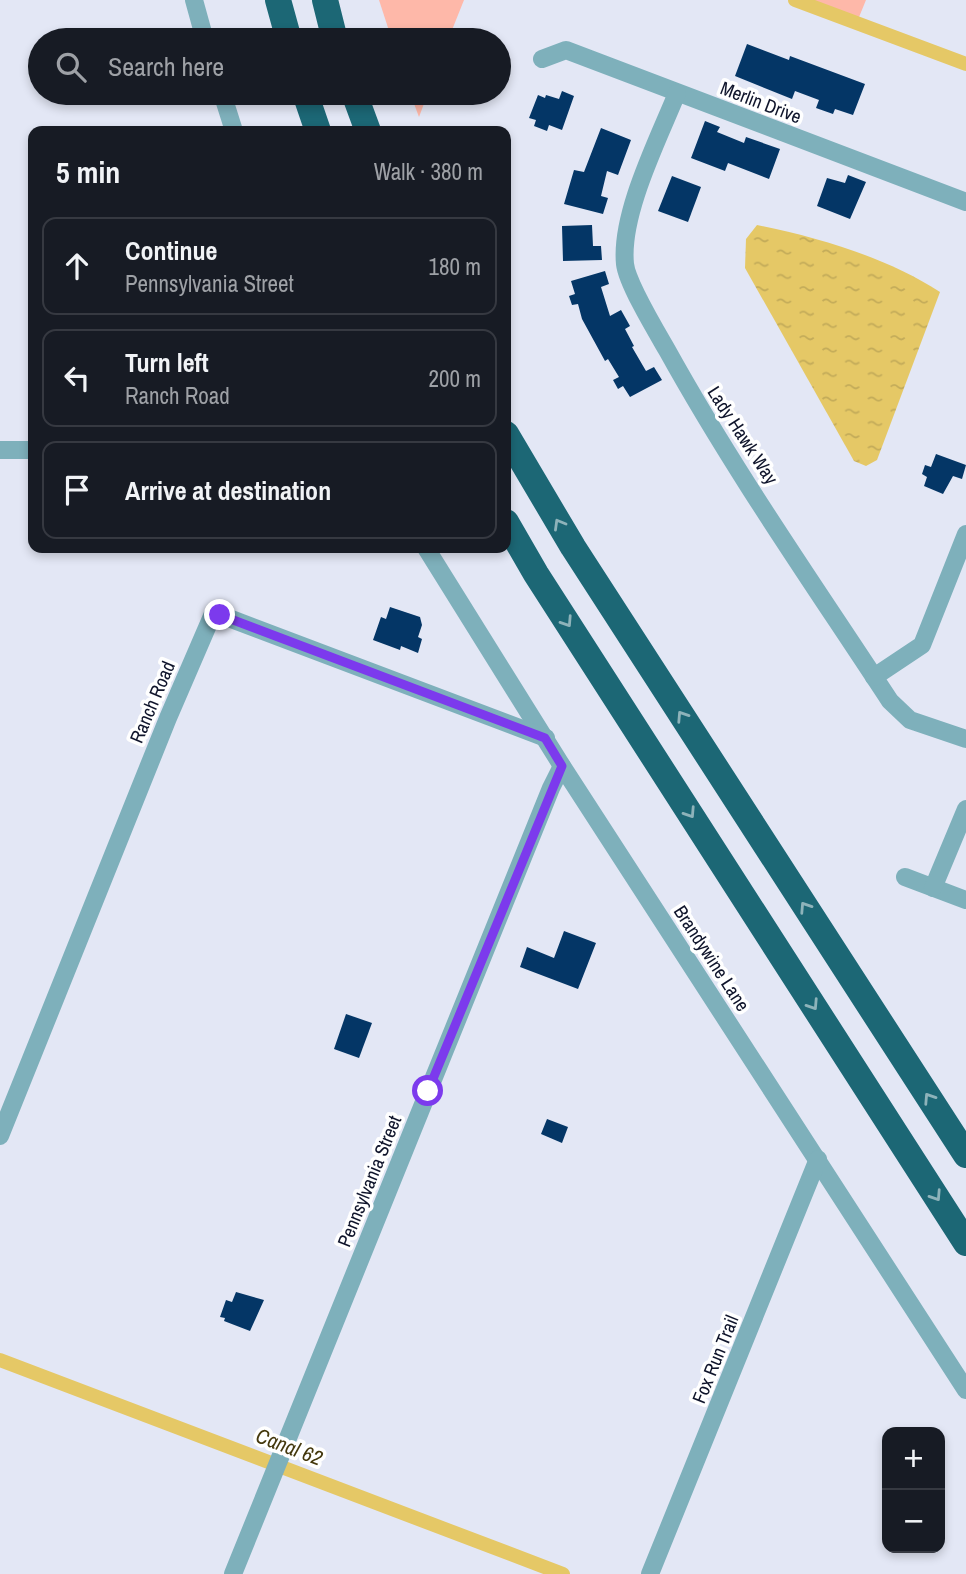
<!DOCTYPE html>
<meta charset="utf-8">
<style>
body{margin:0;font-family:"Archivo Narrow",sans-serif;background:#242831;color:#f1f3f6}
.controls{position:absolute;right:21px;bottom:21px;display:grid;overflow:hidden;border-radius:14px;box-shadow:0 4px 10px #0003}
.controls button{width:63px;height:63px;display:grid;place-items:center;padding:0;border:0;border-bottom:2px solid #363941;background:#171b24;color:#f1f3f6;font:35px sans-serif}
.stop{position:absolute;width:21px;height:21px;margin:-16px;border:5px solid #7c3aed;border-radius:50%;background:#fff}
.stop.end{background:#7c3aed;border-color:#fff;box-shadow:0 2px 7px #0008}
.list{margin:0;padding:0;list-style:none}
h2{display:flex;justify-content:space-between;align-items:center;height:91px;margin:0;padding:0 28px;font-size:30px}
h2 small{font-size:23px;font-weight:400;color:#9ea1a6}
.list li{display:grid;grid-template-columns:46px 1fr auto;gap:21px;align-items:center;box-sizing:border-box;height:98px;margin:0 14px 14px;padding:0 14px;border:2px solid #363941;border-radius:14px}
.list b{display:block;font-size:26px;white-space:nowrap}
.list p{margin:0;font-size:23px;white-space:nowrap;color:#9ea1a6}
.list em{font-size:23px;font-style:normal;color:#9ea1a6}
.icon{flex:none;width:38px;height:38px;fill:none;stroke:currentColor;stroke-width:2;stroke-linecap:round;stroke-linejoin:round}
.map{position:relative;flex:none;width:966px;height:1574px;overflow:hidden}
.search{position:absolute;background:#171b24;box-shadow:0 4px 10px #0003;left:28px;top:28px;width:483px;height:77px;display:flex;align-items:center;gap:18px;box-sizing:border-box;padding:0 24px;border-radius:38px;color:#9ea1a6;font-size:26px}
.panel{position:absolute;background:#171b24;box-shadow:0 4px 10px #0003;left:28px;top:126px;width:483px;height:427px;border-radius:14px}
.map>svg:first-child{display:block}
.grass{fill:#feb8a9}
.water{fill:url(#water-ripples)}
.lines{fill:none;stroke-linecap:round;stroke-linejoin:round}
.canal{stroke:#e5c866;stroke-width:14}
.building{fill:#043666}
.minor{stroke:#7eb0bb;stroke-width:18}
.highway{stroke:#1c6775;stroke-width:26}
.oneway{stroke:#8eb3ba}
.route{stroke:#7c3aed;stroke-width:9}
.labels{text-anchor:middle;stroke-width:7;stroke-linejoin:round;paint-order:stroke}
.street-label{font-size:19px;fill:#0f142b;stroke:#fff}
.water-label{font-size:21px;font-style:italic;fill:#44380d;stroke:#fff}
</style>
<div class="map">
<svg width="966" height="1574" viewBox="0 0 966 1574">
<defs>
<pattern id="water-ripples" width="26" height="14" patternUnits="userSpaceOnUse" patternTransform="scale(1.75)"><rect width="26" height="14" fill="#e5c866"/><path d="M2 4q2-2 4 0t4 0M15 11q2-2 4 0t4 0" fill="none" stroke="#c3ab59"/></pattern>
</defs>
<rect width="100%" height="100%" fill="#e3e7f5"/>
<g class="grass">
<path d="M379 0H464L448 40H392Z"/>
<path d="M799 0H866L857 22Z"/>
<path d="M410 93H428L419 117Z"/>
</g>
<path class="water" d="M757 225C818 237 888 258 940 292L877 460 866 466 854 461 745 268 746 239Z"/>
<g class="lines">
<g class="canal">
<path d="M795 0 966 64"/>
<path d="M0 1360 563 1574"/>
</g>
</g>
<g class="building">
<path d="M747 44 789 60 790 56 865 84 853 115 835 109 833 114 816 108 819 100 795 91 792 99 735 76Z"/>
<path d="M562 91 574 96 562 130 549 125 547 131 534 126 536 120 529 118 538 95 545 98 546 95 559 99Z"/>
<path d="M705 121 720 127 717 132 744 143 746 137 780 149 769 179 728 163 725 171 691 158Z"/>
<path d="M601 128 631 140 618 175 607 171 601 196 608 198 603 214 564 204 574 170 584 172Z"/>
<path d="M848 175 866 182 850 219 817 206 827 178 845 183Z"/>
<path d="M672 176 701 187 688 222 658 211Z"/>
<path d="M592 225 593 246H601L602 260 563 261 562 226Z"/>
<path d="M605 271 609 284 601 287 610 316 621 310 630 326 625 329 634 346 632 347 646 371 654 367 662 380 630 397 623 386 618 389 613 380 619 377 608 359 605 361 582 319 578 304 572 305 569 296 575 294 571 281Z"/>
<path d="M936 454 966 465 962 479 953 476 943 494 924 486 927 477 922 474 925 465 931 467Z"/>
<path d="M390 607 420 617 422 625 418 637 422 639 418 653 401 646 400 650 373 640 381 617 386 619Z"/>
<path d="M564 931 596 943 578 989 520 967 527 947 554 958Z"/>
<path d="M346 1014 372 1023 359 1058 334 1049Z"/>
<path d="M547 1119 568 1127 562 1143 541 1134Z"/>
<path d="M236 1292 264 1300 250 1331 224 1321 225 1318 220 1317 226 1300 232 1302Z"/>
</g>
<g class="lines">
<g class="minor">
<path d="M194 0 205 40"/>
<path d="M542 59 566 50 966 202"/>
<path d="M222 93 234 131"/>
<path d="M677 93C658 140 620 214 625 264 627 283 656 331 667 350 734 471 814 585 890 701L910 720 966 739"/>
<path d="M0 450H33"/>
<path d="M426 548 562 766 966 1390"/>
<path d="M874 677 922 645 966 534"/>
<path d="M905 877 966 900"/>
<path d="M933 888 966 809"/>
<path d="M0 1136 168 718 212 616 226 617 546 738"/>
<path d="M233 1574 551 788 562 766"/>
<path d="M650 1574 818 1159"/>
</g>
<g class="highway">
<path d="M278 0 289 40"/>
<path d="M325 0 335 40"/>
<path d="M305 93 318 131"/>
<path d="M354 93 368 131"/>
<path d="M506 434 573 547 966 1155"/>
<path d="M506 522 536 574 966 1243"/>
</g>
</g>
<defs><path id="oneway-chevron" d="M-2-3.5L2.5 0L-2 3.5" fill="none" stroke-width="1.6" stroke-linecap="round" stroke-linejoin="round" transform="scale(1.75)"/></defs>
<g class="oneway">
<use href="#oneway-chevron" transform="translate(559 524) rotate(-120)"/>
<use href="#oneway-chevron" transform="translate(567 622) rotate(57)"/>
<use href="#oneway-chevron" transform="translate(682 716) rotate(-123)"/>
<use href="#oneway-chevron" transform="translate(690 813) rotate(57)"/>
<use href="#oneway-chevron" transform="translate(805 907) rotate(-123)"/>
<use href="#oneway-chevron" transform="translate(813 1005) rotate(57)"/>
<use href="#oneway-chevron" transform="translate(929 1098) rotate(-123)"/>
<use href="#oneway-chevron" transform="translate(936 1196) rotate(57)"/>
</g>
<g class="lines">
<path class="route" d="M220 615 545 738 562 766 428 1091"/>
</g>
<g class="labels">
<g class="street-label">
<text transform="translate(761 102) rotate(21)" y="7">Merlin Drive</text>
<text transform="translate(743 435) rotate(57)" y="7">Lady Hawk Way</text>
<text transform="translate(152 702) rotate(-67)" y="7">Ranch Road</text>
<text transform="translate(712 958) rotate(57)" y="7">Brandywine Lane</text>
<text transform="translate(369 1181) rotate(-68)" y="7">Pennsylvania Street</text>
<text transform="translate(715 1359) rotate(-68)" y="7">Fox Run Trail</text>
</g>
<g class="water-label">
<text transform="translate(289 1447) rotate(21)" y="7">Canal 62</text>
</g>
</g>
</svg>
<div class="controls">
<button>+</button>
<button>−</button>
</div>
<div class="stop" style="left:428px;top:1091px"></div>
<div class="stop end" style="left:220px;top:615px"></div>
<div class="search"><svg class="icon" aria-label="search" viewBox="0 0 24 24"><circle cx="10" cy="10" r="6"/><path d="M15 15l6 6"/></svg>Search here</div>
<section class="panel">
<h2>5 min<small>Walk · 380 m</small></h2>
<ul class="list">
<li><svg class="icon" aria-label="ahead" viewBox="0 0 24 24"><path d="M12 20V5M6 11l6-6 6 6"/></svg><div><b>Continue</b><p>Pennsylvania Street</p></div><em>180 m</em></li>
<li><svg class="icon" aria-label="left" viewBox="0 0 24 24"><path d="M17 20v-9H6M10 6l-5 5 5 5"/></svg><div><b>Turn left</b><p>Ranch Road</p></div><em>200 m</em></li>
<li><svg class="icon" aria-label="arrive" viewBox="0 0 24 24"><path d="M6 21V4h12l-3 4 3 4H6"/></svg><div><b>Arrive at destination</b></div></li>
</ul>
</section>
</div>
